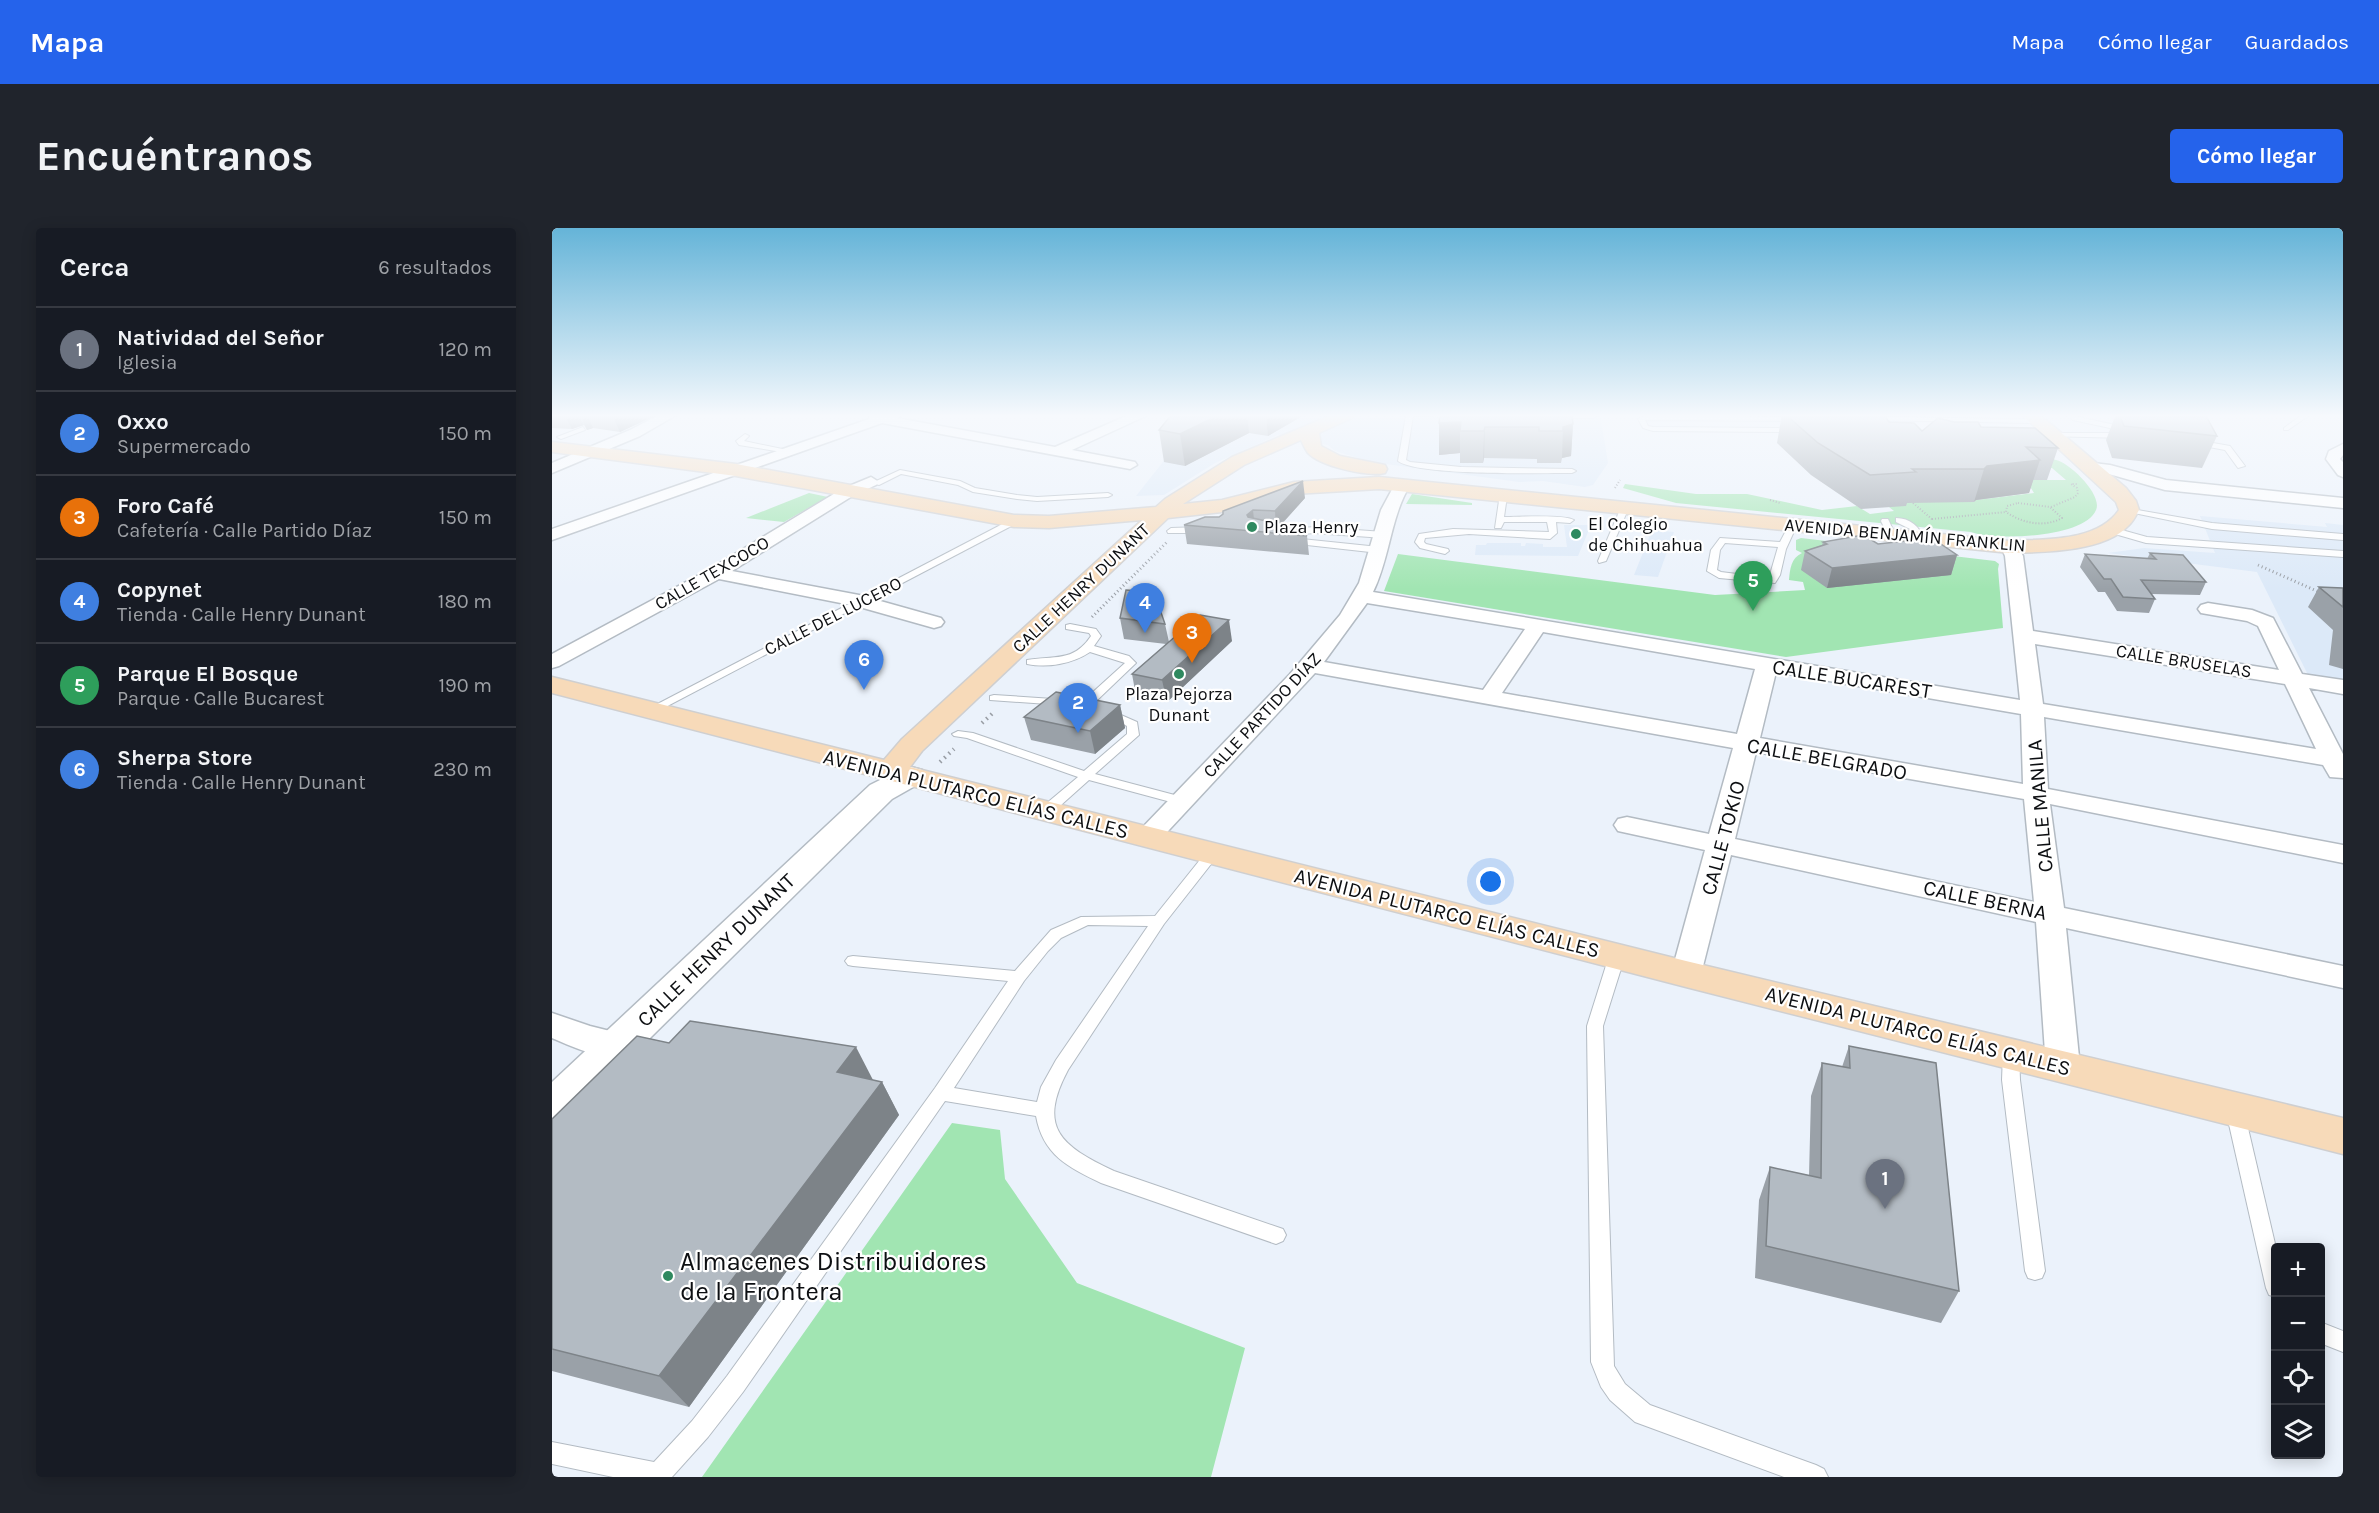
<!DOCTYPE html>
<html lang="es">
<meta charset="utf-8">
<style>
body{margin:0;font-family:Karla,sans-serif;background:#20242c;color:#f1f3f6}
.controls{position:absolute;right:18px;bottom:18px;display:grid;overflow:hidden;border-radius:6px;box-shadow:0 3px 15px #0003}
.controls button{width:54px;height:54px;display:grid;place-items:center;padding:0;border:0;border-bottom:2px solid #363941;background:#171b24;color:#f1f3f6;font:30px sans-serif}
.you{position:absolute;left:939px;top:654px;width:21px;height:21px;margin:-15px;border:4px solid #fff;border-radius:50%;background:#1a73e8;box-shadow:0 0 0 9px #1a73e833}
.badge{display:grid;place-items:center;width:39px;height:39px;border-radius:50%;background:#2563eb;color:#fff;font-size:20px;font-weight:700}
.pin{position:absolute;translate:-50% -50px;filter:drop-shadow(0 2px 3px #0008)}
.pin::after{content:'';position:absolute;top:32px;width:21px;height:18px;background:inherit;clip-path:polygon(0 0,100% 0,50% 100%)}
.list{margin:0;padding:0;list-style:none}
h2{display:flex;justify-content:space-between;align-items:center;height:78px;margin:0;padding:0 24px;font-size:26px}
h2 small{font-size:20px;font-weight:400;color:#9ea1a6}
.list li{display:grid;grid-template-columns:39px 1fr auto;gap:18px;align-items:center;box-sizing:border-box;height:84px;padding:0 24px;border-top:2px solid #363941}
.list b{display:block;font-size:22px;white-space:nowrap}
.list p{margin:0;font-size:20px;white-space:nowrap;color:#9ea1a6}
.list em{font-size:20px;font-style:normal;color:#9ea1a6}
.icon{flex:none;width:33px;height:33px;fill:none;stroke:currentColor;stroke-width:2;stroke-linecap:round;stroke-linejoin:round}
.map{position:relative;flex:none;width:1791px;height:1249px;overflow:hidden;border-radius:6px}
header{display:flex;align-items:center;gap:36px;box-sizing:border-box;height:84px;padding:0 30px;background:#2563eb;color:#fff}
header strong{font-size:28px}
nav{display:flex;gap:33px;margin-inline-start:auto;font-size:21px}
.intro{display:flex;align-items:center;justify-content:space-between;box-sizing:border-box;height:144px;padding:0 36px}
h1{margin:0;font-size:42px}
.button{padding:15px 27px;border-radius:6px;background:#2563eb;color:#fff;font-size:21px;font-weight:700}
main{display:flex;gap:36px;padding:0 36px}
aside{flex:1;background:#171b24;border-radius:6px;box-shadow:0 3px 15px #0003}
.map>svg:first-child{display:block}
.built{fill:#dce9f8}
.green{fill:#a1e5b2}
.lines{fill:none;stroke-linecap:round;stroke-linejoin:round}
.lane-casing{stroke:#b3bbc3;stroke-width:2}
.street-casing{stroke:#b3bbc3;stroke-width:3}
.secondary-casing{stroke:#b3bbc3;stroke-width:3}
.primary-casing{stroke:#cfcfd0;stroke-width:3}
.path-far2{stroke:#989da4;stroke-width:2;stroke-dasharray:1 2;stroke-linecap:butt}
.path-far1{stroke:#989da4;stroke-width:3;stroke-dasharray:1 3;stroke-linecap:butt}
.path{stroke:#989da4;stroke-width:4;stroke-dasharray:1.5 4.5;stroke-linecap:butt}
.lane{fill:#fff;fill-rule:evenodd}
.street{fill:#fff;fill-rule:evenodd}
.secondary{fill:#fff;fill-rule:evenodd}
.primary{fill:#f7dab9;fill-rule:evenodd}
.wall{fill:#9aa1a8}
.shaded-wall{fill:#7d8388}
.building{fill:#b3bbc3;stroke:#7d8388;stroke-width:1.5}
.poi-dot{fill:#2f895f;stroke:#fff;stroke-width:2}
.labels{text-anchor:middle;stroke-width:4.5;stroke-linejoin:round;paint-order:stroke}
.far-poi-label{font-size:18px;fill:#0d0f12;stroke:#fff;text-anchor:start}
.far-street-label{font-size:18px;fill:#0d0f12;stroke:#fff}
.street-label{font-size:21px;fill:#0d0f12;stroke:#fff}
.near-poi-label{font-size:26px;fill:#0d0f12;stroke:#fff;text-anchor:start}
</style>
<header>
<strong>Mapa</strong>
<nav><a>Mapa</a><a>Cómo llegar</a><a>Guardados</a></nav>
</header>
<div class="intro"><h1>Encuéntranos</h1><a class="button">Cómo llegar</a></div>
<main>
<aside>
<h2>Cerca<small>6 resultados</small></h2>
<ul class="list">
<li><span class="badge" style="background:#6b7280">1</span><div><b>Natividad del Señor</b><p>Iglesia</p></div><em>120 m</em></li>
<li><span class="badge" style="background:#3f7fe0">2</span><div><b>Oxxo</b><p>Supermercado</p></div><em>150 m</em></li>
<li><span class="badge" style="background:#e8710a">3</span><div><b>Foro Café</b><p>Cafetería · Calle Partido Díaz</p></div><em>150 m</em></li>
<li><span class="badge" style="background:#3f7fe0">4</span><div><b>Copynet</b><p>Tienda · Calle Henry Dunant</p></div><em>180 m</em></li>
<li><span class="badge" style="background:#2e9e5b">5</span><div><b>Parque El Bosque</b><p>Parque · Calle Bucarest</p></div><em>190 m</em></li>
<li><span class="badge" style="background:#3f7fe0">6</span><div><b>Sherpa Store</b><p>Tienda · Calle Henry Dunant</p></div><em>230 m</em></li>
</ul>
</aside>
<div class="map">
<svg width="1791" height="1249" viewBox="0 0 1791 1249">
<rect width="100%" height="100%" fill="#ebf2fb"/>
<g class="built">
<path d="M677 186H1048L1056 235 1041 257 1033 259 991 253 967 254 819 234 783 223 776 217 726 207 663 235 612 267 584 268 622 220Z"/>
<path d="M1648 288 1775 299 1773 295 1791 297V452L1756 447 1705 344 1556 325 1592 320 1663 325Z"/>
<path d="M1012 297H1039L1026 328 923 327 924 317H934L935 315H969V318H973L974 315 991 316V319H1015Z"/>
<path d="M1100 302 1122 304 1106 349 1082 347Z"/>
</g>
<g class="green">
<path d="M1472 231C1482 231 1495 229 1504 232 1518 235 1551 267 1544 282 1533 310 1443 313 1419 304L1124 275 1071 260 1073 256 1144 266H1195L1270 282 1305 278 1318 286 1342 283 1337 279 1348 273 1422 274 1424 272 1482 265 1474 252H1514L1500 240H1481Z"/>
<path d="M257 265 276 269 232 294 194 290Z"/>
<path d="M860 266 920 275V277L854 276Z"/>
<path d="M1249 310 1443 333 1447 336 1446 341 1451 400 1234 429 832 363 846 326 1163 367 1253 362 1251 354 1237 352C1238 341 1239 330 1250 325L1244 322V312Z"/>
<path d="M400 895 448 902 453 951 525 1055 693 1120 659 1249H150Z"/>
</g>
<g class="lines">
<defs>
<g id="lane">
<path d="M842 186 907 187 904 189 861 188 854 232 858 234 909 239 1020 241 1024 243 1020 245C989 245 866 248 846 233L854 188Z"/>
<path d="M1002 186H1041L1044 188 1041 190H1002L999 188Z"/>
<path d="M1513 186 1563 197 1568 206 1578 208 1574 210 1493 208 1491 207 1495 205H1561L1558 200 1521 192Z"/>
<path d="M1751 186H1759L1736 202H1732V200Z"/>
<path d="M1094 187 1248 189 1251 191 1248 193 1093 192 1096 198 1101 199 1245 200 1248 202 1245 204 1101 203 1091 200 1086 191Z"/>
<path d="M1318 189 1484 191 1487 193 1484 195 1316 192Z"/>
<path d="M31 199 33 202 9 211 5 209Z"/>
<path d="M193 206 197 208 192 213 240 223 236 225 187 217 184 213Z"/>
<path d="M1644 212 1678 218 1693 238 1686 240 1673 222 1641 216V212Z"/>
<path d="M348 242 408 253 423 260 465 267 485 269 556 265 560 267 556 269 485 273 465 271 421 264 406 257 349 246 327 257 320 255Z"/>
<path d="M948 266 955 268 952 289C967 289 1012 286 1022 292L1018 295 1004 294 1005 305 998 311 917 306 873 310 872 314 874 316 896 321 897 323 893 326 868 320 863 314 867 306 901 301 997 304 995 294H952L949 300H943Z"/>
<path d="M1070 277 1077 279 1054 333 1047 335 1046 333Z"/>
<path d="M1574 280 1660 295 1791 306V312L1660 301 1577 284H1574Z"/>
<path d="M462 290 465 291V295L104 484H96L94 482Z"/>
<path d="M1344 290C1358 290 1368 299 1372 311L1371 313H1365L1360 302 1344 294Z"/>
<path d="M1330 291H1336L1344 308 1343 310H1337L1329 293Z"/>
<path d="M1238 295 1245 297 1234 321 1228 347 1223 355 1167 350 1155 343 1159 322 1168 310 1228 314ZM1173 315 1226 319 1217 350 1169 344 1165 342 1168 322Z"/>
<path d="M762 299 832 304 836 307 832 310 762 305 729 308 725 305 729 302Z"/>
<path d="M1559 299 1595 309 1791 323V329L1594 315 1556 304 1555 302Z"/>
<path d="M619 300 649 299 653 302 649 305H616L615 303Z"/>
<path d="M740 310 827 319 831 322 827 325 737 315 736 313Z"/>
<path d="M518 396 544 401 549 408 542 418 577 428 584 435 538 479 438 472V468L442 467 531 473 573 435 538 424C520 436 496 440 475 436V432C502 427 521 435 539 408L537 405 514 401V397Z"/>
<path d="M553 480 585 494 587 507 543 546 634 570 636 573 634 576 630 577 537 552 499 586H489L488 583 489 580 526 549 415 510 402 508 400 506 406 503 421 505 532 543 575 506V498L549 485V481Z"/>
<path d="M660 622 667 626 612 696 516 842C485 900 509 918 562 943L731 1001 734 1007 731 1013 724 1016 549 955C516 939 491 927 484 888L393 873 191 1164 156 1209 120 1249H61L0 1236V1214L102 1234 140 1193 175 1148 383 860 456 753 301 738 296 737 293 733 296 729 301 728 463 743 499 702 529 689 603 688 655 623ZM536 697 596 698 504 832 489 859 485 874 402 860 472 753 496 723 509 710Z"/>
<path d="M1065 723 1070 724 1073 728 1051 798 1062 1138 1073 1156 1098 1177 1264 1237 1272 1241 1276 1249H1232L1083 1194 1058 1172 1049 1159 1039 1134 1035 798 1057 728 1060 724Z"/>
<path d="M1459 820 1465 821 1467 826 1468 852 1493 1043 1490 1050 1483 1052 1476 1050 1473 1043 1450 852 1451 826 1453 821Z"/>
<path d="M1683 876 1689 878 1692 883 1724 1020V1069L1717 1067 1714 1060 1674 883 1677 878Z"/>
<path d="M1768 1094 1791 1103V1124L1768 1115Z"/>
</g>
<g id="street">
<path d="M109 186H126L88 208 0 245V235L78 202Z"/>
<path d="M350 186 345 190 503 219 579 186H598L520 222 583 234 585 237 578 241 330 195 0 312V301L317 191 318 187Z"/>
<path d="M1791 216V227L1788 231 1791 234V249L1786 247 1774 231 1777 223Z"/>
<path d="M1541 235 1558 237 1614 252 1791 270V280L1613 262 1557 246 1536 243 1533 240 1536 237Z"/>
<path d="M319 249 327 254 324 257 302 267 180 343 307 367 389 390 392 394 389 398 382 400 304 378 167 351 7 438 0 440V426L158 341 290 261Z"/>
<path d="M850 252 858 257C838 290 838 330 821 364L1468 472 1453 328 1449 319 1452 315H1464L1471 328 1481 403 1727 442 1706 398 1695 393 1649 385 1646 381 1649 377 1656 375 1700 382 1721 390 1750 446 1791 452V466L1757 460 1791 526V550L1778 549 1771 537 1492 489 1496 561 1791 617V635L1498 576 1512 680 1791 738V760L1514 700 1528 839 1523 848 1511 852 1499 848 1494 839 1484 694 1179 627 1149 746 1145 754 1134 757 1123 754 1119 746 1153 622 1066 603 1062 597 1066 591 1075 589 1157 606 1181 520 763 445 604 616 595 618 586 616 582 610 586 604 738 446 788 387 807 355 829 282 844 254ZM815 375 973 401 931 462 772 434ZM991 404 1203 441 1185 506 950 465ZM1483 416 1733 456 1764 521 1491 476ZM1224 444 1469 486 1471 556 1208 510ZM1204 524 1472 571 1482 674 1183 611Z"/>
<path d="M0 785 38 798 78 808 82 817 78 826C53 834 23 820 0 810Z"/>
</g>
<path id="secondary" d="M359 539 370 542 374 548 370 554 340 571 15 892 0 897V854L318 557 348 542Z"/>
<path id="primary" d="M782 186H804L802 189 767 205 769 218 788 228 833 237 835 241 833 245C815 249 768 238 756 225 753 221 751 216 749 212L692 237 631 276 670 272 742 254 827 249 1458 313C1493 311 1545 314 1567 282L1564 274 1469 186H1487L1574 260 1584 273 1587 282C1584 287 1581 294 1576 298 1552 324 1491 324 1458 325L827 261 742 266 670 284 616 290 370 523 358 539 1134 733 1791 890V926L1134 759 0 465V449L332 532 350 511 590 292 497 300 462 299 184 248 0 224V214L184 236 462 287 497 288 604 279 613 271 680 229Z"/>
</defs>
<use href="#lane" class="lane-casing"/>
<use href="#street" class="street-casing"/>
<use href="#secondary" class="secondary-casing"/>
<use href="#primary" class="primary-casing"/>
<g class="path-far2">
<path d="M1063 260 1068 252"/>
<path d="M1218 272 1228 275"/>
<path d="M1361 275 1381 292"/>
<path d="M1466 275 1498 279 1510 290C1492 300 1470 295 1454 284L1455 278Z"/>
<path d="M1499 279 1523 269 1526 265 1525 260 1519 256H1525"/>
<path d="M1380 291 1454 284"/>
</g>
<g class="path-far1">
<path d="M1706 337 1767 364"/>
<path d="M540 389 615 314"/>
</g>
<g class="path">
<path d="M430 495 442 484"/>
<path d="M388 534 402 521"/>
</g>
<use href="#lane" class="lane"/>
<use href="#street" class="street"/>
<use href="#secondary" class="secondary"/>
<use href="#primary" class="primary"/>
</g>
<g class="wall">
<path d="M0 186H107L68 204 41 200 35 202 32 197 20 201 0 200Z"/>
<path d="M620 186H754L716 208 697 205 633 238 612 234 607 202Z"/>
<path d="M888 186 1021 196 1019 228 1010 230 1009 235H985V231L932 230 931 235H908V225L887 227Z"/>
<path d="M1230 186H1312L1370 203 1506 220 1495 252H1481L1477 265 1424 272 1422 274 1355 275 1354 278 1309 281 1259 247 1225 215Z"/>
<path d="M1564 186H1629L1665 208 1650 240 1560 230 1554 212Z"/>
<path d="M753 270 729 297 755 308 757 327 635 316 632 297Z"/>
<path d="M1271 314 1326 316 1405 327 1399 347 1275 360 1249 342 1253 323 1270 317Z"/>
<path d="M1598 325 1654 354 1648 367 1599 366 1603 371 1597 385 1565 383 1553 364H1546L1528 339 1533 326 1595 331Z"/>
<path d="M1767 359 1791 360V441L1777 437 1781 402 1756 379Z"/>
<path d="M568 390 613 396 617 414 680 413 615 474 584 468 580 446 614 416 572 411Z"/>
<path d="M568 477 573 500 543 526 479 512 472 489Z"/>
<path d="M117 815 330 854 347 887 137 1179 0 1143V891Z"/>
<path d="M1297 818 1407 1063 1389 1095 1203 1050 1207 972 1218 939 1257 948 1259 868 1270 835 1290 839Z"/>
</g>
<g class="shaded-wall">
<path d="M12 186H26L32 197 20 201Z"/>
<path d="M30 186H35L41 200 35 202 28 187Z"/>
<path d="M67 186H107L68 204 61 189Z"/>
<path d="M669 186H695L697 205 633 238 628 206Z"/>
<path d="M714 186H754L716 208Z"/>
<path d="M909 194 908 203V225L887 227V195Z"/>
<path d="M1021 196 1019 228 1010 230 1011 199Z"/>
<path d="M933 199 932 230 931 235 932 203Z"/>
<path d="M1488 232 1477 265 1424 272 1422 274 1432 241 1435 238Z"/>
<path d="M751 253 753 270 724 302 723 283Z"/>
<path d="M701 282 703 301 695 287Z"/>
<path d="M1405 327 1399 347 1275 360 1280 340Z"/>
<path d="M677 392 680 413 615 474 610 452Z"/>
<path d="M568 477 573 500 543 526 538 503Z"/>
<path d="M304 819 321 852 285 844Z"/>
<path d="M330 854 347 887 137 1179 107 1148Z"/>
</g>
<g class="building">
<path d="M41 186H67L61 189Z"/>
<path d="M620 186H669L628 206 607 202Z"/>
<path d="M888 186H1020L1021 196 1011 199V203H987V199H933L932 203H908L909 194 887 195Z"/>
<path d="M1233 186H1312L1333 188 1337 194 1362 195 1370 203 1386 190 1402 194H1426L1429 199 1483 200 1506 220 1474 219 1488 232 1435 238 1432 241H1360L1364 244 1318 247 1266 215Z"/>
<path d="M1567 186H1629L1654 188 1665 208 1572 198Z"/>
<path d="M751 253 723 283 701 282 695 287 696 289 741 299 755 308 632 297 653 289H667L671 286V283Z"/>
<path d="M1311 307 1326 316 1380 310 1405 327 1280 340 1253 323 1275 316 1271 314Z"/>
<path d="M1598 325 1631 327 1654 354 1589 352 1603 371 1571 369 1559 351H1552L1533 326 1604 331Z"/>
<path d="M1767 359 1791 360V379Z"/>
<path d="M574 362 602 364 613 396 568 390Z"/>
<path d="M648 387 677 392 610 452 580 446Z"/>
<path d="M504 464 568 477 538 503 472 489Z"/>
<path d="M138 793 304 819 285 844 330 854 107 1148 0 1121V891L85 808 117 815Z"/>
<path d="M1297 818 1384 835 1407 1063 1214 1018 1218 939 1269 950 1270 835 1298 840Z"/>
</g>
<linearGradient id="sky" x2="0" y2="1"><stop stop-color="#65b4d8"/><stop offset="0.52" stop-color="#f6f9fd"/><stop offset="1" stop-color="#f6f9fd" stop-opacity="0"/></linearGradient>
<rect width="1791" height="361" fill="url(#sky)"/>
<g class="poi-dot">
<circle cx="700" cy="299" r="6"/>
<circle cx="1024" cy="306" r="6"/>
<circle cx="627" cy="446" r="6"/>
<circle cx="116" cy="1048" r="6"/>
</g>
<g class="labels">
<g class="far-poi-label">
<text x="1036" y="302">El Colegio<tspan x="1036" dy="21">de Chihuahua</tspan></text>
<text x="712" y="305">Plaza Henry</text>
<text x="627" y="472" text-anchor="middle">Plaza Pejorza<tspan x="627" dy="21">Dunant</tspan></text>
</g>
<g class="far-street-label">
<text transform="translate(1353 307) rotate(5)" y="6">AVENIDA BENJAMÍN FRANKLIN</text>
<text transform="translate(160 345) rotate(-30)" y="6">CALLE TEXCOCO</text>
<text transform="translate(529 360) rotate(-43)" y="6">CALLE HENRY DUNANT</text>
<text transform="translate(281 388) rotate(-27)" y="6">CALLE DEL LUCERO</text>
<text transform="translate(1632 433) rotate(9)" y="6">CALLE BRUSELAS</text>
<text transform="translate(710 487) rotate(-47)" y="6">CALLE PARTIDO DÍAZ</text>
</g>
<g class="street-label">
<text transform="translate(1300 451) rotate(9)" y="7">CALLE BUCAREST</text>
<text transform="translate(1275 531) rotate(10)" y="7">CALLE BELGRADO</text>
<text transform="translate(424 566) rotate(14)" y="7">AVENIDA PLUTARCO ELÍAS CALLES</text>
<text transform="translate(1488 578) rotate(-95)" y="7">CALLE MANILA</text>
<text transform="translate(1171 610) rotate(-75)" y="7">CALLE TOKIO</text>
<text transform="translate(1433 672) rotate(12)" y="7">CALLE BERNA</text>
<text transform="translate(895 685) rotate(14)" y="7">AVENIDA PLUTARCO ELÍAS CALLES</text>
<text transform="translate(164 722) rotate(-44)" y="7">CALLE HENRY DUNANT</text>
<text transform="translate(1366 803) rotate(14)" y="7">AVENIDA PLUTARCO ELÍAS CALLES</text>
</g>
<g class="near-poi-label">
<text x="128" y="1042">Almacenes Distribuidores<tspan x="128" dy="30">de la Frontera</tspan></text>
</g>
</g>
</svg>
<div class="controls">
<button>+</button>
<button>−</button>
<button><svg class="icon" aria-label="locate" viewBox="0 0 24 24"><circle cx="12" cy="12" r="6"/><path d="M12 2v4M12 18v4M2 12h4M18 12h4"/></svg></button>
<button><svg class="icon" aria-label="layers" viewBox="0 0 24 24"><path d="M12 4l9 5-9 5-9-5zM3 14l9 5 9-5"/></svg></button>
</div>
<div class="you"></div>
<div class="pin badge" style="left:1333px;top:981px;background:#6b7280">1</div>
<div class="pin badge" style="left:526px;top:505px;background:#3f7fe0">2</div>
<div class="pin badge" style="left:640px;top:435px;background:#e8710a">3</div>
<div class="pin badge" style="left:593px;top:405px;background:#3f7fe0">4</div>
<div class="pin badge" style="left:1201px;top:383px;background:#2e9e5b">5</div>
<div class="pin badge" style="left:312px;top:462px;background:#3f7fe0">6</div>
</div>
</main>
